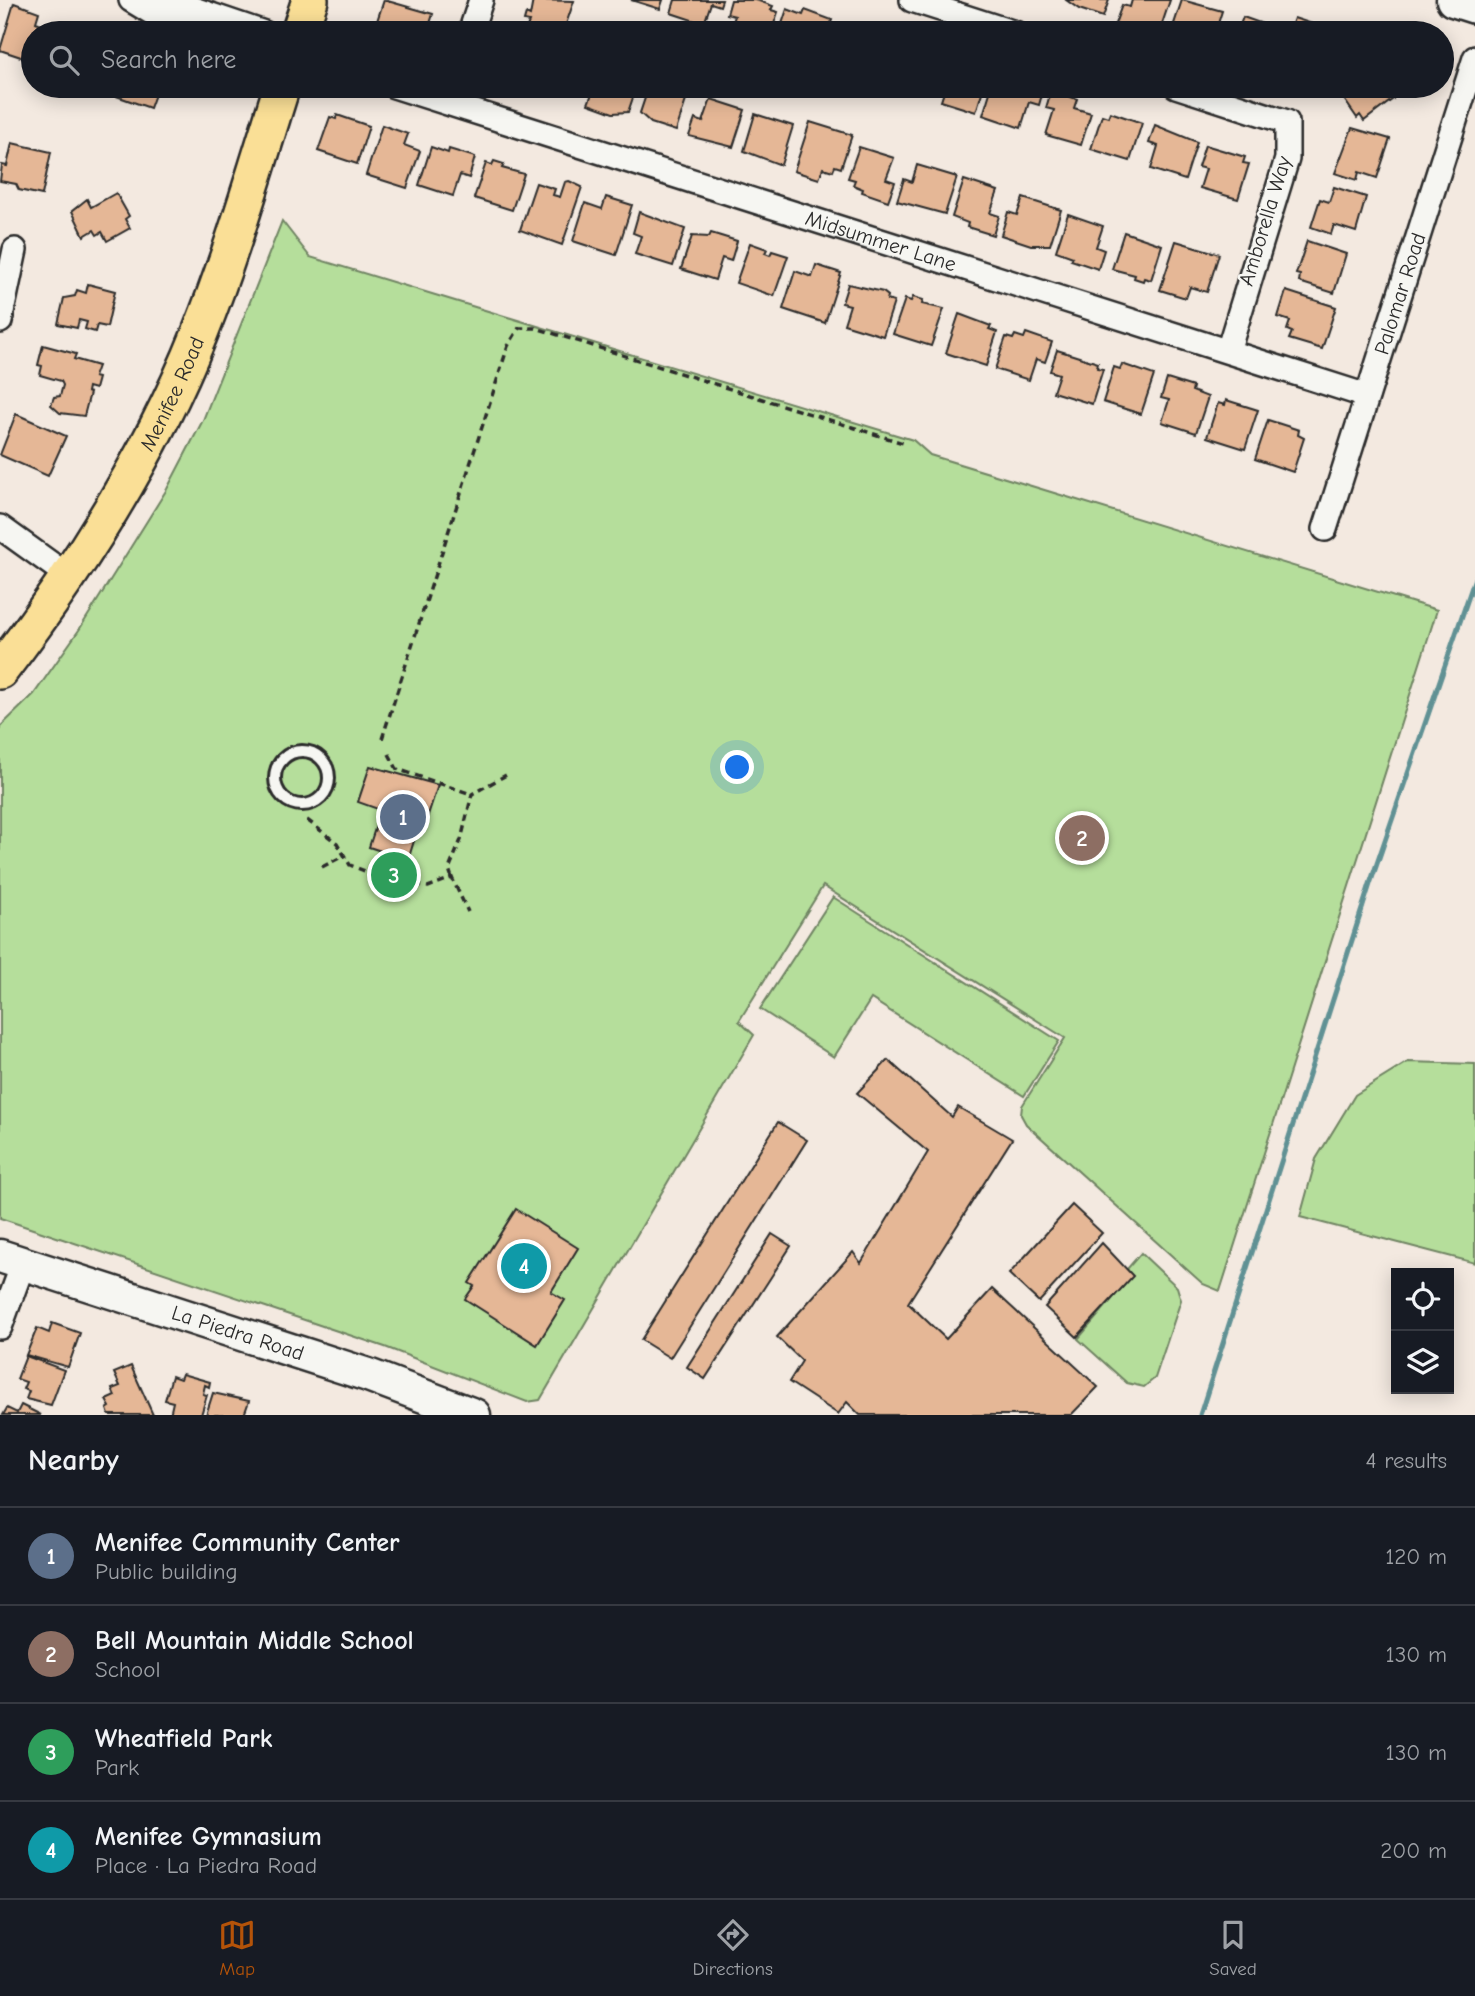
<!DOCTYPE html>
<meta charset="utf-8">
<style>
body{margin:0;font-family:"Comic Neue",sans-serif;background:#242831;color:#f1f3f6}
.controls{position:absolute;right:21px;bottom:21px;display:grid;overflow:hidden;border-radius:0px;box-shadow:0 4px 18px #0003}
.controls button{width:63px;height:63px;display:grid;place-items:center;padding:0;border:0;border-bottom:2px solid #363941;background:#171b24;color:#f1f3f6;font:35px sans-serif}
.you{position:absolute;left:738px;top:768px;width:24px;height:24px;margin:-18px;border:5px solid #fff;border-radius:50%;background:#1a73e8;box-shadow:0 0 0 10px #1a73e833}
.badge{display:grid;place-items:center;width:46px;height:46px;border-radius:50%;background:#b45309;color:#fff;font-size:23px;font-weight:700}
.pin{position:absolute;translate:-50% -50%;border:4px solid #fff;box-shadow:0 2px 7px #0006}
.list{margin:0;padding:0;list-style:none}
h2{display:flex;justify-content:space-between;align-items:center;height:91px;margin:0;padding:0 28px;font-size:30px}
h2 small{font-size:23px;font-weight:400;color:#9ea1a6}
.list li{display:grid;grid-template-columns:46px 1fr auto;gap:21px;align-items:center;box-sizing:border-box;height:98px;padding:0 28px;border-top:2px solid #363941}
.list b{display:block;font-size:26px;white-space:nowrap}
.list p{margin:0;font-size:23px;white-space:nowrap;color:#9ea1a6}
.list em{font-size:23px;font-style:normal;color:#9ea1a6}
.icon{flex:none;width:38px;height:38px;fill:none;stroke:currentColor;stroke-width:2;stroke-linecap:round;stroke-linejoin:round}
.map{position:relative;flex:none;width:1475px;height:1415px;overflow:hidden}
.search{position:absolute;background:#171b24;box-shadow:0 4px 18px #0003;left:21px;right:21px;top:21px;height:77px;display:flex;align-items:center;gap:18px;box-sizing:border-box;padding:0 24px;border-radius:38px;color:#9ea1a6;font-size:26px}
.sheet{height:483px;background:#171b24}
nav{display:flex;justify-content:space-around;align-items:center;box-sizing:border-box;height:98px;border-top:2px solid #363941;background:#171b24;font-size:19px;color:#9ea1a6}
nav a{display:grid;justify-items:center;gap:4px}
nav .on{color:#b45309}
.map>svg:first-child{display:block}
.green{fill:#b5de9b;stroke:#708463;stroke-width:2}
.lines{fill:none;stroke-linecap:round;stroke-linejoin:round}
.stream{stroke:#609194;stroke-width:5}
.building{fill:#e5b796;stroke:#2b2b2b;stroke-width:2}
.lane-casing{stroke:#2b2b2b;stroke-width:16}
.street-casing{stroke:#2b2b2b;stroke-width:28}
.secondary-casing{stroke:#2b2b2b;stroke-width:37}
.primary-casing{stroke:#2b2b2b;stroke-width:40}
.path{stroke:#2b2b2b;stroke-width:3.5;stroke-dasharray:7 5;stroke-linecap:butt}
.lane{stroke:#f6f6f2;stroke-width:10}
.street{stroke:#f6f6f2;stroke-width:23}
.secondary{stroke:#f6f6f2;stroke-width:32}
.primary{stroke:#fadf96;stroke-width:35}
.labels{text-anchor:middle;stroke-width:5;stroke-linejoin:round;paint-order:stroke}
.street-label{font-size:21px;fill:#2b2b2b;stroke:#f6f6f2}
</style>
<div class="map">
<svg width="1475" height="1415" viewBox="0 0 1475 1415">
<rect width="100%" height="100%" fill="#f3e9e0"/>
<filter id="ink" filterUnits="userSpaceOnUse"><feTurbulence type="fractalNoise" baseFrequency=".0143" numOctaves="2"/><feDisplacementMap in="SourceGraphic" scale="14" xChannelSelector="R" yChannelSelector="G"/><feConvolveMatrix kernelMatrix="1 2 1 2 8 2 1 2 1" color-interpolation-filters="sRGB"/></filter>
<g filter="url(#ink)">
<g class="green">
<path d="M282 221 310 257 913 440 930 455 1437 610 1220 1291 1203 1284 1026 1124 1021 1115 1022 1106 1065 1038 823 886 739 1021 754 1035 540 1400 527 1402 385 1347 0 1218V727L34 694 79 630 167 489 203 420Z"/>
<path d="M833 897 1059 1041 1024 1096 871 999 834 1057 760 1009Z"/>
<path d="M1408 1062 1475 1064V1263L1300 1217 1316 1159 1355 1095Z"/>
<path d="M1141 1253 1177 1287 1181 1300 1155 1378 1144 1387 1127 1383 1078 1339 1132 1276 1127 1269Z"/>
</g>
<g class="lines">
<path class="stream" d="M1200 1415 1370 884 1475 578"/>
</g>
<g class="building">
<path d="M384 0 433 14 427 33H373Z"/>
<path d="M533 0 574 1 563 33H541L526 29 529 22 524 21 526 14 530 16Z"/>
<path d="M631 0H663L660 9Z"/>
<path d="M675 0H722L720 6 711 3 704 24 671 13Z"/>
<path d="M731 0H756L773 6 771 10 778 12 771 33H729L735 16 727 14Z"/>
<path d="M1066 0H1109L1103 17 1079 9Z"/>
<path d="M1132 0H1170L1159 33 1143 28 1141 33 1115 24 1122 5 1130 7Z"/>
<path d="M1182 0 1222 11 1215 33H1171Z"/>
<path d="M14 3 39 12 36 22 53 28 51 33H33V61L0 50Z"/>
<path d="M787 9 803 15 805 10 832 20 827 33H779Z"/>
<path d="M1243 17 1277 29 1275 33H1237Z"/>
<path d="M1294 18 1337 32 1336 33H1289Z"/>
<path d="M110 86H158L150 108 108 93Z"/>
<path d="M516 86H549L546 95Z"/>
<path d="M595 86H637L628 112 613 113 588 104Z"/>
<path d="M649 86H671L689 91 676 131 651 123 640 113Z"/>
<path d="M946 86H984L976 112 941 101Z"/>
<path d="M992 86H1026L1043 91 1039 105 1029 102 1021 128 983 115Z"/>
<path d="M1335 86H1382L1393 99 1364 121 1360 115 1357 118Z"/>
<path d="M1051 91 1077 99 1074 108 1091 113 1081 145 1046 135 1054 110 1046 108Z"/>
<path d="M711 99 745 110 733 147 689 136 695 119 703 122Z"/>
<path d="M1110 112 1142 123 1130 161 1091 149 1102 115 1108 117Z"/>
<path d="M755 114 793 126 781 165 744 151Z"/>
<path d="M337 115 369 126 357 164 318 151 330 117 336 119Z"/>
<path d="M810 122 852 135 841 168 835 166 833 171 823 168 819 179 794 171Z"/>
<path d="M382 125 408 134 404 145 420 151 407 188 366 175Z"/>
<path d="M1155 125 1197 142 1185 180 1151 169 1158 146 1149 143Z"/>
<path d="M1352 128 1390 139 1377 178 1359 172 1357 180 1335 173Z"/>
<path d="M12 143 51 152 42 195 19 190 16 184 0 181 2 165 7 166Z"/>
<path d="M1205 145 1245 157 1243 163 1249 164 1238 199 1200 188 1206 169 1198 167Z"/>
<path d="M431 147 448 153 449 149 475 157 469 178 460 175 453 196 419 185Z"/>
<path d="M859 147 894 158 886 179 895 182 888 201 862 192 863 189 853 185 855 180 848 178Z"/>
<path d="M494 161 504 164 502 168 524 174 512 210 474 198 486 163 492 165Z"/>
<path d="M917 165 957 177 945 214 897 201 904 179 912 182Z"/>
<path d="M964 180 998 191 990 213 999 216 993 235 967 227 968 223 952 217Z"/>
<path d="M569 181 582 187 562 245 520 230 536 183 555 189 553 195 560 197 565 182Z"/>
<path d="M1334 187 1366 197 1356 232 1334 225 1331 234 1311 227 1320 199 1329 202Z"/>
<path d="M116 193 129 216 125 219 130 228 107 241 102 232 97 235 94 230 84 236 72 211 87 199 91 207Z"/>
<path d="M606 197 632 205 616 255 573 241 585 203 602 209Z"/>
<path d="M1023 198 1061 210 1050 245H1031L1001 235 1008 212 1017 215Z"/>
<path d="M639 212 685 229 673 266 635 254 641 236 633 233Z"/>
<path d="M1068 214 1103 226 1096 247 1104 250 1098 269 1071 260 1073 257 1056 251Z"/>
<path d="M1124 232 1162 245 1151 280 1144 278 1143 281 1134 278 1135 275 1112 269Z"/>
<path d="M711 233 737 241 731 261 722 258 715 280 681 269 692 236 709 237Z"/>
<path d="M1176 241 1219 254 1207 292 1190 287 1186 298 1160 290Z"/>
<path d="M1307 241 1346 254 1334 293 1299 282 1300 275 1296 274Z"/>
<path d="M750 243 767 249 765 253 770 255 772 251 788 256 774 296 736 283Z"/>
<path d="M816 265 841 273 825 323 783 309 795 271 812 277Z"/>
<path d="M88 284 115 291 107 327 97 325 95 332 85 329 87 322 79 320 77 328 58 324 64 298 75 296 77 290 86 293Z"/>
<path d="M848 284 883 292 888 296 887 300 894 302 883 336 844 324 850 305 842 303Z"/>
<path d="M1286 291 1336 307 1322 349 1289 339 1292 332 1287 330 1290 321 1278 317Z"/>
<path d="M913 297 923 300 922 304 944 309 931 346 893 334 905 299 911 301Z"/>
<path d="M959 314 991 326 989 329 997 332 986 366 946 353Z"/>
<path d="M1026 333 1052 342 1045 362 1036 359 1029 380 995 369 1006 337 1013 339 1015 335 1024 338Z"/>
<path d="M43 345 76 354 74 359 98 366 94 377 98 378 95 389 88 387 87 392 90 393 84 416 60 413 51 405 54 397 60 396 63 385 61 381 40 375 42 366 38 365Z"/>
<path d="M1057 350 1098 363 1097 368 1103 369 1092 404 1053 392 1059 374 1050 371Z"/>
<path d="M1122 364 1154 375 1141 414 1103 402 1114 367 1120 369Z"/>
<path d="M1167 379 1193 387 1192 391 1208 397 1196 433 1162 422 1169 400 1161 398Z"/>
<path d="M1226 400 1258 410 1245 449 1207 437 1218 403 1225 405Z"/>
<path d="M16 414 66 436 48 476 0 455Z"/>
<path d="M1268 420 1299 430 1298 435 1304 438 1293 472 1255 459Z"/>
<path d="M370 766 438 785 424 827 419 825 408 860 369 847 381 810 358 802Z"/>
<path d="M888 1060 952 1117 958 1107 1012 1139 908 1303 946 1339 992 1289 1098 1387 1071 1415H860L847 1402 838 1414 789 1382 802 1361 777 1337 853 1252 861 1263 928 1152 857 1093Z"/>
<path d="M778 1122 807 1140 670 1358 641 1340Z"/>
<path d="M1072 1205 1102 1233 1039 1302 1009 1274Z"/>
<path d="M516 1209 578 1248 551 1292 565 1300 537 1345 465 1299 474 1286 469 1283Z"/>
<path d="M772 1234 791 1246 705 1379 687 1367Z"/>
<path d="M1102 1243 1133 1276 1077 1337 1045 1307Z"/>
<path d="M52 1323 80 1333 68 1367 26 1355 37 1328 49 1333Z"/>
<path d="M26 1356 64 1370 51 1405 26 1399 29 1391 23 1389 26 1382 17 1379Z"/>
<path d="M131 1366 153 1415H109L107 1409 110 1407 106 1400 115 1396 112 1389 120 1386 114 1373Z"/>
<path d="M182 1374 210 1382 209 1387 205 1385 203 1394 207 1395 201 1415H170L173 1402 165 1400 172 1376 180 1379Z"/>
<path d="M213 1393 249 1401 244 1415H206Z"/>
<path d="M21 1405 41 1415H3L7 1408 17 1413Z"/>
</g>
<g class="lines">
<defs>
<circle id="lane" cx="302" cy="778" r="27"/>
<g id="street">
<path d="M131 0 164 20 204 33"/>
<path d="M151 0 170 1 264 33"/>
<path d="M912 0 1015 33"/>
<path d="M470 33 481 0"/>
<path id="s1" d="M394 86 1367 396"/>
<path d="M1176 86 1287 122V159L1228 351"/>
<path d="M0 321 15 250"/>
<path d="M0 527 68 576"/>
<path id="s2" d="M1325 529 1475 58"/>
<path d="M0 1327 23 1264"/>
</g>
<g id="secondary">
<path d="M1453 0 1475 7"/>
<path id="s3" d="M0 1256 368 1375 474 1415"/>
</g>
<g id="primary">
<path d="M299 33 310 0"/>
<path id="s4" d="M0 671C80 567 151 456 200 333 232 253 256 168 282 86"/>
</g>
</defs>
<use href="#lane" class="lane-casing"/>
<use href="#street" class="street-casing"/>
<use href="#secondary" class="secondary-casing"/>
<use href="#primary" class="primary-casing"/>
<g class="path">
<path d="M382 739 508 346 519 328H536L903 443"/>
<path d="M389 754 397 769 471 794"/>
<path d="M307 820 337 843 350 865 394 883 428 887 452 878 468 912"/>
<path d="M322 867 343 856"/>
<path d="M452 878 449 869 461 840 472 794 508 774"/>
</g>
<use href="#lane" class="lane"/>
<use href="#street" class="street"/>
<use href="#secondary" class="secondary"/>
<use href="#primary" class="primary"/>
</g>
</g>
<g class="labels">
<g class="street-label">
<text transform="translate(1265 221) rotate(-73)" y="7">Amborella Way</text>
<text dy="7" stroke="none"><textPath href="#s1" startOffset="511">Midsummer Lane</textPath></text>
<text dy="7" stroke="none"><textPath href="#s2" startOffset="247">Palomar Road</textPath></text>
<text dy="7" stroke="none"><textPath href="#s4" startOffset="327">Menifee Road</textPath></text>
<text dy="7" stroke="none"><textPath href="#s3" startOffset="250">La Piedra Road</textPath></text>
</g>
</g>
</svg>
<div class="controls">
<button><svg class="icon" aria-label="locate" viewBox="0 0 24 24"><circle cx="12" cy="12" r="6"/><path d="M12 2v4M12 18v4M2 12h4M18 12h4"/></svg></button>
<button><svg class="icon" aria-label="layers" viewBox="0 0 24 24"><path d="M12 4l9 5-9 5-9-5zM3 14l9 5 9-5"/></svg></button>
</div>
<div class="you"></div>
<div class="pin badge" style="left:403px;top:817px;background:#5c6f8a">1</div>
<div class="pin badge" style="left:1082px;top:838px;background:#8d6e63">2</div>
<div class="pin badge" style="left:394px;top:875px;background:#2e9e5b">3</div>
<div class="pin badge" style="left:524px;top:1266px;background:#0f9aa8">4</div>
<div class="search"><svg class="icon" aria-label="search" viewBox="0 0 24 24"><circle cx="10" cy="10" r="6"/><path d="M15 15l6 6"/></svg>Search here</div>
</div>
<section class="sheet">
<h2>Nearby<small>4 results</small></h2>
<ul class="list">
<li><span class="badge" style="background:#5c6f8a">1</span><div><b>Menifee Community Center</b><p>Public building</p></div><em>120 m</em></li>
<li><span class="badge" style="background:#8d6e63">2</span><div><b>Bell Mountain Middle School</b><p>School</p></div><em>130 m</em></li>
<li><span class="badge" style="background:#2e9e5b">3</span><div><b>Wheatfield Park</b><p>Park</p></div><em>130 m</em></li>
<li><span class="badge" style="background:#0f9aa8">4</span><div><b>Menifee Gymnasium</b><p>Place · La Piedra Road</p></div><em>200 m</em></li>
</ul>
</section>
<nav>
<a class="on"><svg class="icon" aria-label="map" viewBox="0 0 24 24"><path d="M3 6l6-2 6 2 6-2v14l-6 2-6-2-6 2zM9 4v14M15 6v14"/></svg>Map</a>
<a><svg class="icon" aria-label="directions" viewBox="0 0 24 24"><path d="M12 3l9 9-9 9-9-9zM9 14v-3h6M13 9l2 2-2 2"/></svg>Directions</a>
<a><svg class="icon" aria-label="saved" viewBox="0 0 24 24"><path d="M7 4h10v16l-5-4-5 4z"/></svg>Saved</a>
</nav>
